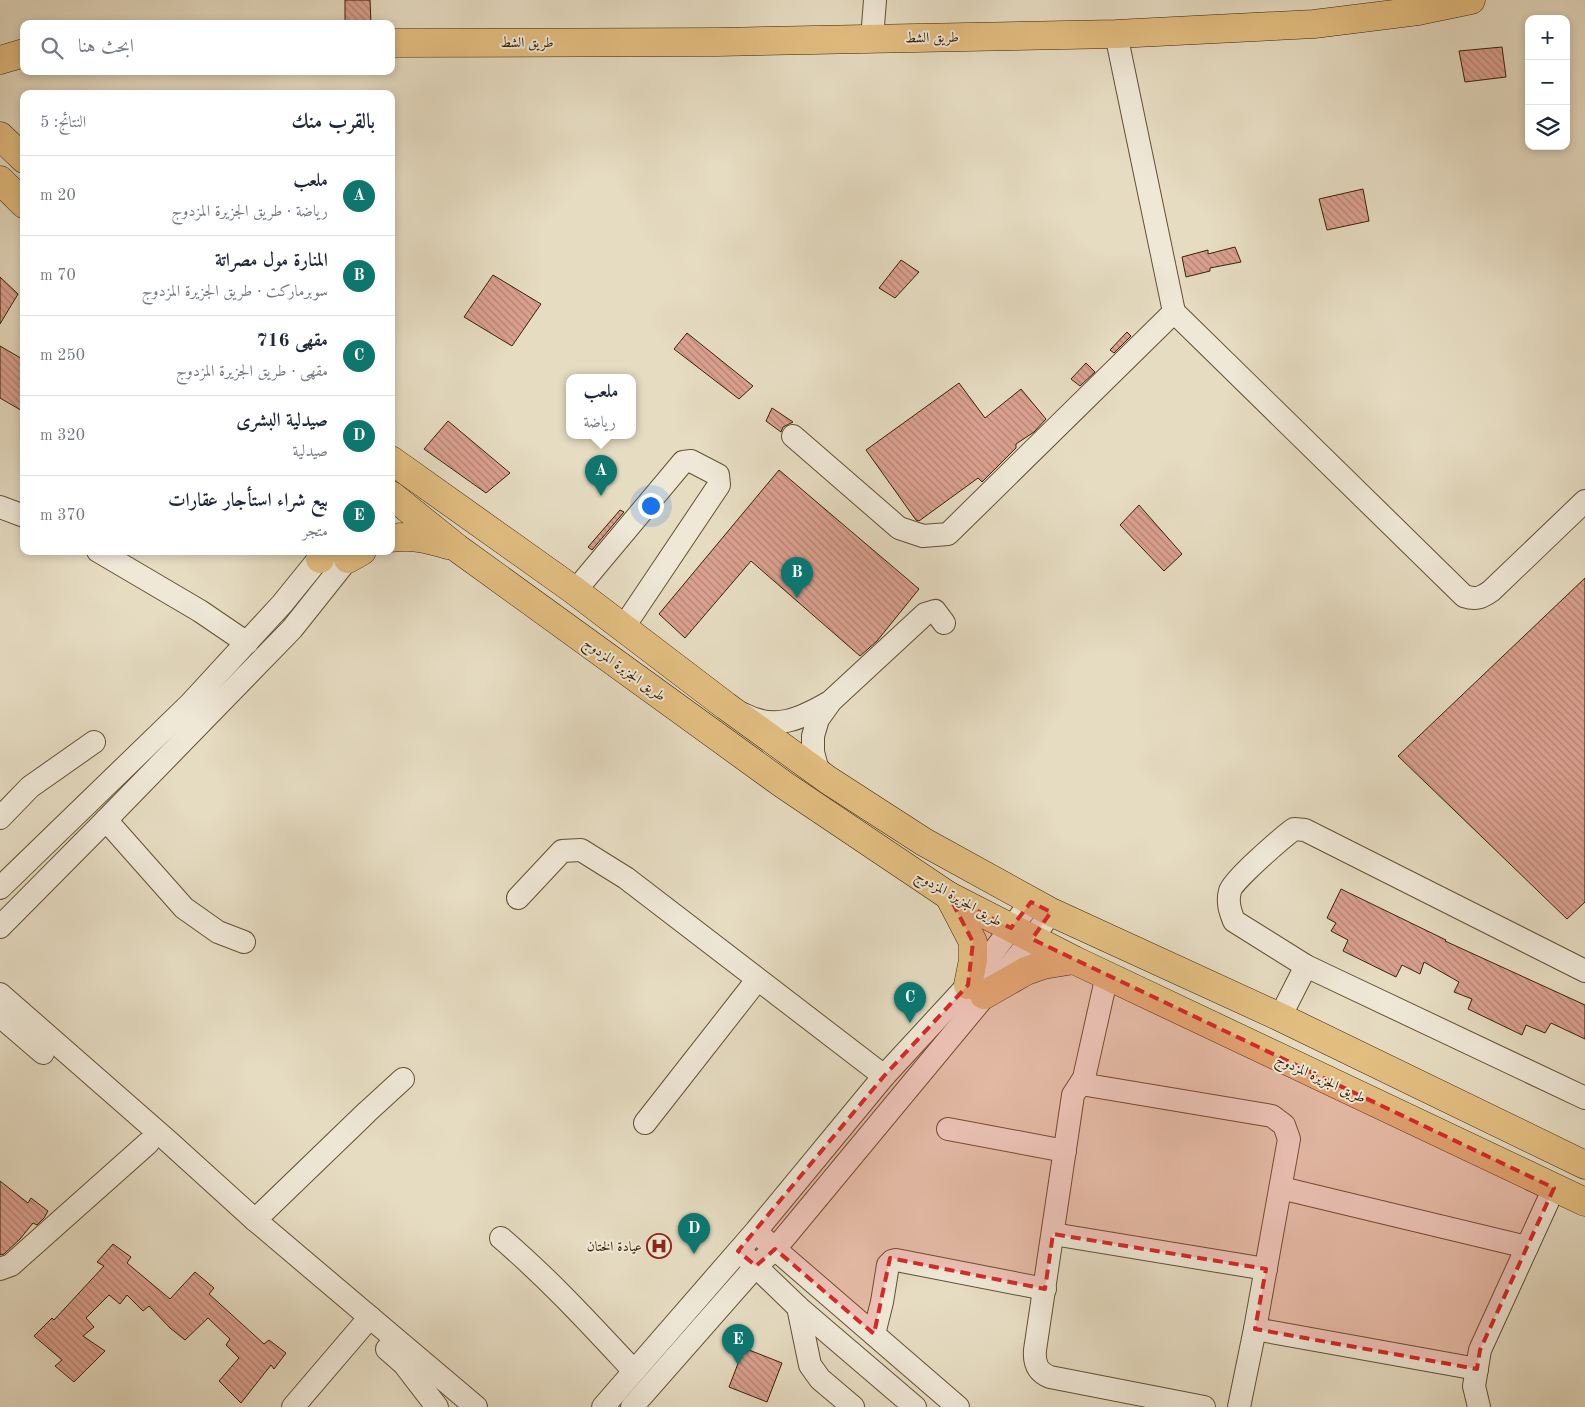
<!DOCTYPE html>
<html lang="ar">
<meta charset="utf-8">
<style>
body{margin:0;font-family:"Old Standard TT",Amiri,serif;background:#f6f6f7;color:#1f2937;direction:rtl}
.controls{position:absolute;right:15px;top:15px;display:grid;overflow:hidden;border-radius:10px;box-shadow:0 2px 8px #0003}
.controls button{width:45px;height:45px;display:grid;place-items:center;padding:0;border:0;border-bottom:1px solid #e0e1e3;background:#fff;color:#1f2937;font:25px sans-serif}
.you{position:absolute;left:650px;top:505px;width:18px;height:18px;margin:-12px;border:4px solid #fff;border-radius:50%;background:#1a73e8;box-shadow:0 0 0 8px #1a73e833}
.badge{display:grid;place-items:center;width:32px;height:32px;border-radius:50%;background:#0f766e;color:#fff;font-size:16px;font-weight:700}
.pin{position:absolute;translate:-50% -41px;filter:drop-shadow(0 1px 2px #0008)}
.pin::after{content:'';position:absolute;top:26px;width:18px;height:15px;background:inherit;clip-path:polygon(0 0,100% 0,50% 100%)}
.popup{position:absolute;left:566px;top:374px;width:70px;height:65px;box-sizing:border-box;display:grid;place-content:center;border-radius:10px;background:#fff;filter:drop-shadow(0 1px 4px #0005);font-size:16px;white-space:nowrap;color:#747a83}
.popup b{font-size:19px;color:#1f2937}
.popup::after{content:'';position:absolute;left:50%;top:100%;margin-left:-10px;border:10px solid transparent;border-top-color:#fff}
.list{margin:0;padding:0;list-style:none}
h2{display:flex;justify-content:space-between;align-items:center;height:65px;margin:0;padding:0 20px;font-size:21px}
h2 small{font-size:16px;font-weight:400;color:#747a83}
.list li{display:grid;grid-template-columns:32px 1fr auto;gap:15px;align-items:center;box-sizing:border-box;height:80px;padding:0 20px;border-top:1px solid #e0e1e3}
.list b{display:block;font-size:19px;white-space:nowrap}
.list p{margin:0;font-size:16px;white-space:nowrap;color:#747a83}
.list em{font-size:16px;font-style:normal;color:#747a83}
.icon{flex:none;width:28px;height:28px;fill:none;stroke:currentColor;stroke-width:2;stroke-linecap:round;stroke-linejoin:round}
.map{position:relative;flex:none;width:1585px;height:1407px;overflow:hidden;direction:ltr}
.search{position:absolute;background:#fff;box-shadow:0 2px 8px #0003;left:20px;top:20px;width:375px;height:55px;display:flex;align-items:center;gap:12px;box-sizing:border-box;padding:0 18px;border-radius:10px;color:#747a83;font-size:19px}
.panel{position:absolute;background:#fff;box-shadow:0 2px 8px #0003;left:20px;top:90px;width:375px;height:465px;border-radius:10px;direction:rtl}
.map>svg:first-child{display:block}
.building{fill:url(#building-back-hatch);stroke:#392105}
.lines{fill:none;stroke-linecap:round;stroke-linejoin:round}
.minor-casing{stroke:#645034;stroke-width:24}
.major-casing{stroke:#392105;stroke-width:29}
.minor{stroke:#efe8d7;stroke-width:22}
.major{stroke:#e3be81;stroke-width:28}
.marked{fill:#d62828;fill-opacity:0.2;stroke:#d62828;stroke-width:4;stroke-dasharray:10 6;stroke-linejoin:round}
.labels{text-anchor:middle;stroke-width:4;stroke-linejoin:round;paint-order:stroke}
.street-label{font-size:14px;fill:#392105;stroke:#efe8d7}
.poi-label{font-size:14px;fill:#392105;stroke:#efe8d7;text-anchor:end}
</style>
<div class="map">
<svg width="1585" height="1407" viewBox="0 0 1585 1407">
<defs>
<pattern id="building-back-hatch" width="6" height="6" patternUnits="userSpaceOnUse" patternTransform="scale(1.25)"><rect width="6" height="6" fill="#dba190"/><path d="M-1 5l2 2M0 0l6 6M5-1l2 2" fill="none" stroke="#b38374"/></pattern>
</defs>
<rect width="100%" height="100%" fill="#e6dcc2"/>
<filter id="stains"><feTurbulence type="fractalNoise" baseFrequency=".004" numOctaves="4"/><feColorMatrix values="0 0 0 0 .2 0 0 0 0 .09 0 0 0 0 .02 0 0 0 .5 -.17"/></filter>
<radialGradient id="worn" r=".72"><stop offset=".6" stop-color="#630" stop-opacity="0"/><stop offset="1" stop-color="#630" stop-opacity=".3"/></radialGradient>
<g class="building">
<path d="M345 0H370L371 24H345Z"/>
<path d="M1502 47 1506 77 1465 82 1459 51Z"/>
<path d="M1363 189 1369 221 1327 230 1319 199Z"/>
<path d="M1235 247 1241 262 1210 268V271L1186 277 1182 257 1208 250V254Z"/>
<path d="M901 260 919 272 895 298 879 288Z"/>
<path d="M493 275 541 304 512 346 464 317Z"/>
<path d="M0 277 18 294 0 324Z"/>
<path d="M1127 332 1131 336 1114 353 1110 350Z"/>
<path d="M687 333 753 386 739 399 674 349Z"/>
<path d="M0 346 24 360V412L0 398Z"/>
<path d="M1086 363 1095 372 1080 386 1071 379Z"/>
<path d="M959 383 985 418 1021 389 1046 419 1034 432 1016 444V448L982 482 978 478 919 521 916 520 866 450Z"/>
<path d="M772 408 793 422 783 427 781 432 766 421Z"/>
<path d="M448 421 510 473 486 493 424 449Z"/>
<path d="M779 470 919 589 877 641 860 656 751 561 685 638 659 614Z"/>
<path d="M1139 505 1182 554 1164 571 1120 525Z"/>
<path d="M620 510 624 512 592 550 588 547Z"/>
<path d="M1585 578V902L1567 919 1398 756Z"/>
<path d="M1341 889 1446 940 1445 941 1585 1005V1039L1551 1023 1545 1033 1526 1025 1522 1035 1468 1009 1472 999 1454 992 1459 982 1424 962 1420 974 1402 965 1396 977 1343 951 1348 940 1331 931 1336 923 1327 918Z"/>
<path d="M0 1181 28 1203 31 1198 48 1211 44 1218 37 1225 33 1223 20 1239 4 1254 0 1255Z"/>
<path d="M113 1244 131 1257 127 1263 170 1299 195 1272 214 1288 209 1294 264 1344 269 1340 286 1353 274 1369 271 1365 241 1403 219 1381 239 1358 226 1345 230 1339 208 1318 185 1340 170 1328 149 1306 143 1311 127 1295 120 1304 109 1295 86 1318 94 1327 83 1336 105 1351 74 1382 55 1366 62 1360 34 1336 52 1318 54 1320 104 1266 97 1262Z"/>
<path d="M744 1348 782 1363 767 1402 729 1387Z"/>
</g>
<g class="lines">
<defs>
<g id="minor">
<path d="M1116 34 1174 312 1464 596C1476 600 1481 598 1491 591L1585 501"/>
<path d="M872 39 875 0"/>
<path d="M793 436 899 528 923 536 948 534 1174 312"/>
<path d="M0 507 24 516"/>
<path d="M98 551 200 611 247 643"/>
<path d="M575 591 683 462 691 461 718 475 719 485 623 628"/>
<path d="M743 714C775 731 800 719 828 703"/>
<path d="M827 779 817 767 813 752V736L818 719 831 701 925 614 935 611 944 623"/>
<path d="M0 818 30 787 94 742"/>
<path d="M106 820 184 908 218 932 244 942"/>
<path d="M0 888 190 704 282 604 325 551"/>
<path d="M518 898 562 851 581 850 626 878 884 1076"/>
<path d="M0 927 106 820 292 629 354 551"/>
<path d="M1585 971 1305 830 1294 829C1283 837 1233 880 1230 891 1227 902 1230 911 1234 921L1306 966 1585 1098"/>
<path d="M1107 975 1084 1078 1073 1095 1072 1102 1035 1350C1034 1363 1037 1372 1050 1377L1204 1407"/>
<path d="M0 994 169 1142 255 1220 476 1407"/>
<path d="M0 1016 43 1053"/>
<path d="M1280 1017 1306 966"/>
<path d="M1081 1084 1272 1116 1284 1125 1289 1139 1255 1329 1239 1407"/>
<path d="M645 1123 757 980"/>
<path d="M948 1129 1065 1151"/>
<path d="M1281 1188 1527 1247"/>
<path d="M255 1220 367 1112 403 1079"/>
<path d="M1053 1234 1266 1269"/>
<path d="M501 1238C549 1279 591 1325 634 1371"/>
<path d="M745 1256 798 1307 915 1407"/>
<path d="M0 1269 11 1265 148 1143"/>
<path d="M798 1307 810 1365 820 1379 853 1407"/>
<path d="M1255 1329 1477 1369"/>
<path d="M874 1334 882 1302 888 1265 892 1261 896 1260 1045 1289"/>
<path d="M387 1349 404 1364 437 1407"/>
<path d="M293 1407 370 1317"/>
<path d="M603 1407 756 1231 884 1076 968 985 1031 902"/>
<path d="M632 1407 756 1266 775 1249 764 1239"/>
<path d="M958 1407 775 1249 1032 939 1051 912"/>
<path d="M1479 1407 1474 1386 1480 1350 1554 1188"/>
</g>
<g id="major">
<path d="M391 43 718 42 1116 34 1314 24 1418 11 1471 0"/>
<path d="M0 60 24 53"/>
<path d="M0 136 24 159"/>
<path d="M0 180 24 204"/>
<path d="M391 460 575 591 726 706 828 780 924 842 1051 912 1280 1017 1585 1165"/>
<path d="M391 495 457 548 784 785 949 896 1074 960 1585 1202"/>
<path d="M391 538C413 535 427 539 448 545"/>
<path d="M320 559 323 551"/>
<path d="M348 559 362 551"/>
<path d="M949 896 973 942V960L968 985"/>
<path d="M984 995 1026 971 1043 965 1074 960"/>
</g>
</defs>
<use href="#minor" class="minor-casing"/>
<use href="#major" class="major-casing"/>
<use href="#minor" class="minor"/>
<use href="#major" class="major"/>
</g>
<path class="marked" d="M949 896 1011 928 1031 902 1051 912 1032 939 1554 1188 1480 1350 1477 1369 1255 1329 1266 1269 1053 1234 1045 1289 890 1258 874 1334 775 1249 756 1266 738 1251 884 1076 968 985 973 942Z"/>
<defs>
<symbol id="hospital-ring" viewBox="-11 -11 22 22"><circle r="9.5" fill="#efe8d7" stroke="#8f2418" stroke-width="1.5"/><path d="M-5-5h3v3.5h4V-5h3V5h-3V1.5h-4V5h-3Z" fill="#8f2418"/></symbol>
</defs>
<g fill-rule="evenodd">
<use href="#hospital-ring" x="645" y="1232" width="28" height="28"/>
</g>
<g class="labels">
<g class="street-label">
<text transform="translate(932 37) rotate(-1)" y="5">طريق الشط</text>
<text x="527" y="47">طريق الشط</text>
<text transform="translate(625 669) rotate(36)" y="5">طريق الجزيرة المزدوج</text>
<text transform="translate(959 898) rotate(30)" y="5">طريق الجزيرة المزدوج</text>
<text transform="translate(1321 1078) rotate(25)" y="5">طريق الجزيرة المزدوج</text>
</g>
<g class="poi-label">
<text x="642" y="1251">عيادة الختان</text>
</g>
</g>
<rect width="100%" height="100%" filter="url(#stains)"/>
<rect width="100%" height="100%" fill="url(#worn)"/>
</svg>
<div class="controls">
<button>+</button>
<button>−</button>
<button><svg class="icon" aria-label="layers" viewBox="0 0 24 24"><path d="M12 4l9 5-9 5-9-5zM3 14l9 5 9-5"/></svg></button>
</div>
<div class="you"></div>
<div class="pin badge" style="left:601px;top:496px">A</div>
<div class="popup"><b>ملعب</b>رياضة</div>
<div class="pin badge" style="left:797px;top:598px">B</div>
<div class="pin badge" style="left:910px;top:1023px">C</div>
<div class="pin badge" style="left:694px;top:1254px">D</div>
<div class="pin badge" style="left:738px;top:1365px">E</div>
<div class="search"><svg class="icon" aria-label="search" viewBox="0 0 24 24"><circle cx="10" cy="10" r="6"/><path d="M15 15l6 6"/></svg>ابحث هنا</div>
<section class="panel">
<h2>بالقرب منك<small>النتائج: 5</small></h2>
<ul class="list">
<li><span class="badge">A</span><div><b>ملعب</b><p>رياضة · طريق الجزيرة المزدوج</p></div><em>20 m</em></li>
<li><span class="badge">B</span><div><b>المنارة مول مصراتة</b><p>سوبرماركت · طريق الجزيرة المزدوج</p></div><em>70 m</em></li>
<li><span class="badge">C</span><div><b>مقهى 716</b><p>مقهى · طريق الجزيرة المزدوج</p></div><em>250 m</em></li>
<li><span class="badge">D</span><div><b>صيدلية البشرى</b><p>صيدلية</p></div><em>320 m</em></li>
<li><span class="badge">E</span><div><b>بيع شراء استأجار عقارات</b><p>متجر</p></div><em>370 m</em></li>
</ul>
</section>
</div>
